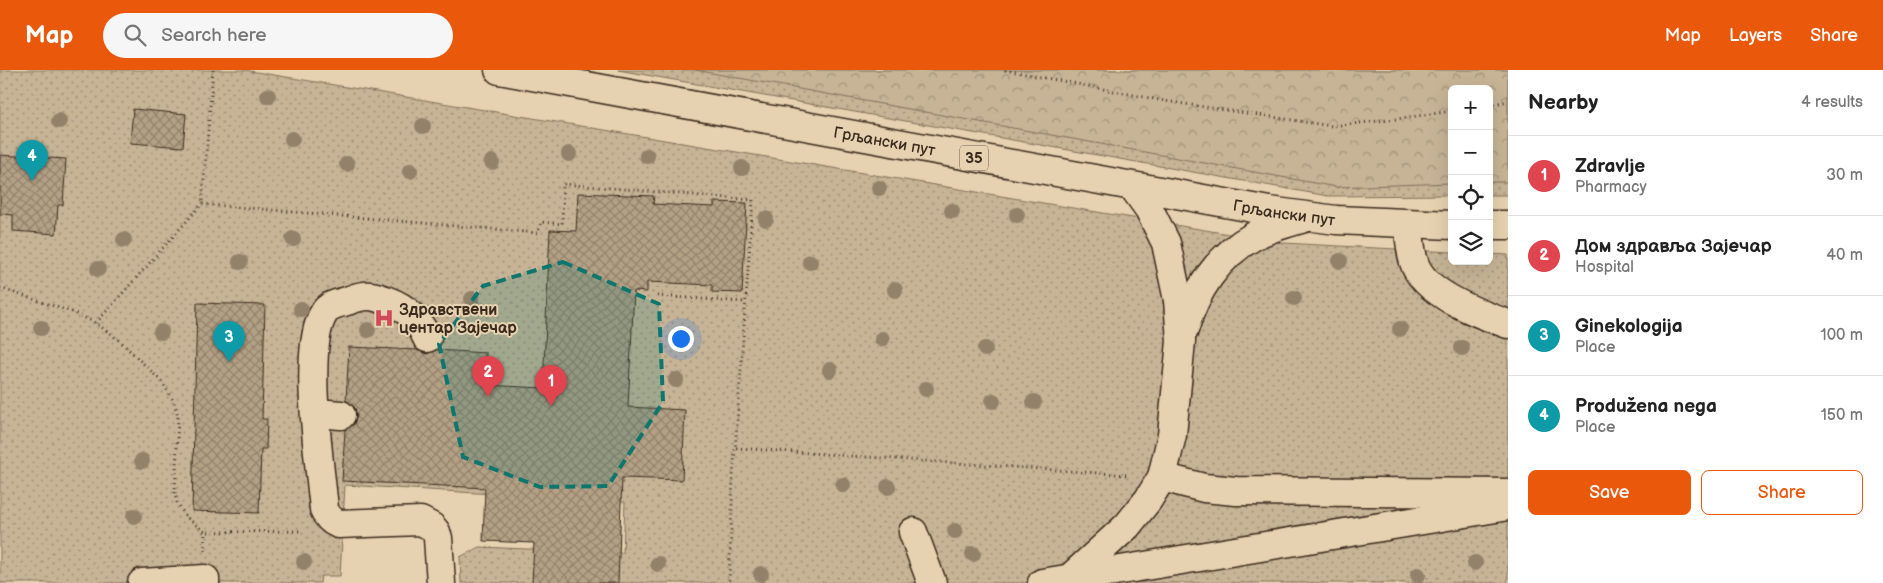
<!DOCTYPE html>
<meta charset="utf-8">
<style>
body{margin:0;font-family:"Balsamiq Sans",sans-serif;background:#f6f6f6;color:#222}
.controls{position:absolute;right:15px;top:15px;display:grid;overflow:hidden;border-radius:8px;box-shadow:0 5px 20px #0002}
.controls button{width:45px;height:45px;display:grid;place-items:center;padding:0;border:0;border-bottom:1px solid #e0e0e0;background:#fff;color:#222;font:25px sans-serif}
.you{position:absolute;left:680px;top:268px;width:18px;height:18px;margin:-12px;border:4px solid #fff;border-radius:50%;background:#1a73e8;box-shadow:0 0 0 8px #1a73e833}
.badge{display:grid;place-items:center;width:32px;height:32px;border-radius:50%;background:#ea580c;color:#fff;font-size:16px;font-weight:700}
.pin{position:absolute;translate:-50% -41px;filter:drop-shadow(0 1px 2px #0008)}
.pin::after{content:'';position:absolute;top:26px;width:18px;height:15px;background:inherit;clip-path:polygon(0 0,100% 0,50% 100%)}
.list{margin:0;padding:0;list-style:none}
h2{display:flex;justify-content:space-between;align-items:center;height:65px;margin:0;padding:0 20px;font-size:21px}
h2 small{font-size:16px;font-weight:400;color:#767676}
.list li{display:grid;grid-template-columns:32px 1fr auto;gap:15px;align-items:center;box-sizing:border-box;height:80px;padding:0 20px;border-top:1px solid #e0e0e0}
.list b{display:block;font-size:19px;white-space:nowrap}
.list p{margin:0;font-size:16px;white-space:nowrap;color:#767676}
.list em{font-size:16px;font-style:normal;color:#767676}
.actions{display:flex;gap:10px;padding:15px 20px}
.actions a{flex:1;padding:11px 0;border:1px solid #ea580c;border-radius:8px;text-align:center;font-size:18px;color:#ea580c}
.actions .main{background:#ea580c;color:#fff}
.icon{flex:none;width:28px;height:28px;fill:none;stroke:currentColor;stroke-width:2;stroke-linecap:round;stroke-linejoin:round}
.map{position:relative;flex:none;width:1508px;height:513px;overflow:hidden}
header{display:flex;align-items:center;gap:30px;box-sizing:border-box;height:70px;padding:0 25px;background:#ea580c;color:#fff}
header strong{font-size:24px}
nav{display:flex;gap:28px;margin-inline-start:auto;font-size:18px}
.search{width:350px;height:45px;background:#f6f6f6;display:flex;align-items:center;gap:12px;box-sizing:border-box;padding:0 18px;border-radius:28px;color:#767676;font-size:19px}
main{display:flex}
aside{flex:1;background:#fff}
.map>svg:first-child{display:block}
.green{fill:url(#green-dots);stroke:#816f5a}
.forest{fill:url(#forest-crowns);stroke:#816f5a}
.building{fill:url(#building-cross-hatch);stroke:#3b2a1e}
.lines{fill:none;stroke-linecap:round;stroke-linejoin:round}
.minor-casing{stroke:#3b2a1e;stroke-width:31}
.major-casing{stroke:#3b2a1e;stroke-width:31}
.path{stroke:#3b2a1e;stroke-width:3;stroke-dasharray:1 4;stroke-linecap:butt}
.minor{stroke:#e6d2b0;stroke-width:28}
.major{stroke:#e6d2b0;stroke-width:28}
.tree{fill:#94816a}
.marked{fill:#0f766e;fill-opacity:0.2;stroke:#0f766e;stroke-width:4;stroke-dasharray:10 6;stroke-linejoin:round}
.labels{text-anchor:middle;stroke-width:4;stroke-linejoin:round;paint-order:stroke}
.shield{fill:#e6d2b0;stroke:#6e5c4a;stroke-width:1}
.shield-label{font-size:15px;font-weight:bold;fill:#3b2a1e}
.street-label{font-size:16px;fill:#3b2a1e;stroke:#e6d2b0}
.poi-label{font-size:16px;font-weight:bold;fill:#3b2a1e;stroke:#e6d2b0;text-anchor:start}
</style>
<header>
<strong>Map</strong>
<div class="search"><svg class="icon" aria-label="search" viewBox="0 0 24 24"><circle cx="10" cy="10" r="6"/><path d="M15 15l6 6"/></svg>Search here</div>
<nav><a>Map</a><a>Layers</a><a>Share</a></nav>
</header>
<main>
<div class="map">
<svg width="1508" height="513" viewBox="0 0 1508 513">
<defs>
<pattern id="green-dots" width="8" height="8" patternUnits="userSpaceOnUse" patternTransform="scale(1.25)"><rect width="8" height="8" fill="#c7b496"/><path d="M2 2h.1M6 6h.1" fill="none" stroke="#a3937a" stroke-width="1.8" stroke-linecap="round"/></pattern>
<pattern id="forest-crowns" width="20" height="18" patternUnits="userSpaceOnUse" patternTransform="scale(1.25)"><rect width="20" height="18" fill="#c7b496"/><path d="M2 6a3 3 0 1 1 6 0M12 15a3 3 0 1 1 6 0" fill="none" stroke="#a3937a"/></pattern>
<pattern id="building-cross-hatch" width="8" height="8" patternUnits="userSpaceOnUse" patternTransform="scale(1.25)"><rect width="8" height="8" fill="#b4a185"/><path d="M0 0l8 8M0 8l8-8" fill="none" stroke="#94836c"/></pattern>
</defs>
<rect width="100%" height="100%" fill="#e6d2b0"/>
<filter id="ink" filterUnits="userSpaceOnUse"><feTurbulence type="fractalNoise" baseFrequency=".02" numOctaves="2"/><feDisplacementMap in="SourceGraphic" scale="10" xChannelSelector="R" yChannelSelector="G"/><feConvolveMatrix kernelMatrix="1 2 1 2 8 2 1 2 1" color-interpolation-filters="sRGB"/></filter>
<g filter="url(#ink)">
<g class="green">
<path d="M0 0H244L1283 173 1452 182V191H1489V184L1508 185V513H461L460 487 479 477 623 483 625 432 345 415 340 506H321L320 513H0Z"/>
<path d="M618 0H1508V125H1489V19H1452V125L1328 126Z"/>
</g>
<path class="forest" d="M695 0H1508V112H1489V19H1452V113L1336 117Z"/>
<g class="building">
<path d="M133 39 186 44 183 77 130 73Z"/>
<path d="M0 85 66 89 63 135H58L56 164 13 161V145L0 144Z"/>
<path d="M578 123 654 126 653 134 714 137V132L747 133 742 223 712 222V215L647 212V222L634 221 628 337 685 340 682 410 622 408 618 513H532L534 473 483 471 485 418 342 411 345 360 354 354 357 346 355 338 346 331 349 277 417 280 427 284 436 280 486 283 485 315 543 318 550 160 576 161Z"/>
<path d="M197 233 265 235 262 349H267L266 379H261L259 443 192 441Z"/>
</g>
<g class="lines">
<defs>
<g id="minor">
<path d="M1408 154C1410 166 1410 180 1414 192 1423 223 1479 244 1508 254"/>
<path d="M1184 260C1195 221 1218 186 1254 166 1270 157 1290 152 1308 147"/>
<path d="M427 268C417 245 401 234 376 227 366 224 357 227 347 231 339 233 328 235 324 243 302 277 320 396 324 439 327 447 331 451 338 454L421 451 432 457 436 462 438 468 441 513"/>
<path d="M316 343 341 345"/>
<path d="M1162 407 1204 418 1236 421 1508 423"/>
<path d="M913 462 932 513"/>
<path d="M1070 508 1127 456 1148 430 1162 407 1172 365 1181 271 1178 230 1166 173 1149 139 1134 118"/>
<path d="M142 513 205 509V513"/>
<path d="M1042 513 1508 436"/>
</g>
<g id="major">
<path id="s1" d="M499 0 1269 141 1336 150 1452 155"/>
<path d="M1489 155H1508"/>
</g>
</defs>
<use href="#minor" class="minor-casing"/>
<use href="#major" class="major-casing"/>
<g class="path">
<path d="M213 0 202 134 538 163 541 152 562 154 563 114 753 130 733 408 729 513"/>
<path d="M1005 0 1165 31 1332 56 1397 49 1452 41"/>
<path d="M1489 35 1508 31"/>
<path d="M0 218 72 242 96 253 120 271 162 312 173 330 178 346 175 425 177 432 186 447 205 462 302 461"/>
<path d="M657 226 745 232"/>
<path d="M96 253 202 134"/>
<path d="M736 378 1129 405"/>
<path d="M205 481V462"/>
</g>
<use href="#minor" class="minor"/>
<use href="#major" class="major"/>
</g>
<g class="tree">
<circle cx="268" cy="26" r="8"/>
<circle cx="59" cy="51" r="8"/>
<circle cx="423" cy="56" r="8"/>
<circle cx="292" cy="69" r="8"/>
<circle cx="569" cy="84" r="8"/>
<circle cx="647" cy="86" r="8"/>
<circle cx="492" cy="92" r="8"/>
<circle cx="347" cy="94" r="8"/>
<circle cx="742" cy="98" r="8"/>
<circle cx="410" cy="101" r="8"/>
<circle cx="879" cy="118" r="8"/>
<circle cx="952" cy="141" r="8"/>
<circle cx="1017" cy="145" r="8"/>
<circle cx="766" cy="149" r="8"/>
<circle cx="293" cy="169" r="8"/>
<circle cx="124" cy="170" r="8"/>
<circle cx="1340" cy="191" r="8"/>
<circle cx="240" cy="192" r="8"/>
<circle cx="810" cy="192" r="8"/>
<circle cx="98" cy="199" r="8"/>
<circle cx="895" cy="220" r="8"/>
<circle cx="1294" cy="228" r="8"/>
<circle cx="472" cy="229" r="8"/>
<circle cx="301" cy="239" r="8"/>
<circle cx="41" cy="258" r="8"/>
<circle cx="1400" cy="259" r="8"/>
<circle cx="368" cy="260" r="8"/>
<circle cx="161" cy="262" r="8"/>
<circle cx="882" cy="269" r="8"/>
<circle cx="1462" cy="278" r="8"/>
<circle cx="985" cy="279" r="8"/>
<circle cx="830" cy="300" r="8"/>
<circle cx="676" cy="310" r="8"/>
<circle cx="926" cy="319" r="8"/>
<circle cx="993" cy="331" r="8"/>
<circle cx="1034" cy="332" r="8"/>
<circle cx="142" cy="391" r="8"/>
<circle cx="843" cy="415" r="8"/>
<circle cx="888" cy="417" r="8"/>
<circle cx="134" cy="446" r="8"/>
<circle cx="955" cy="461" r="8"/>
<circle cx="973" cy="484" r="8"/>
<circle cx="304" cy="492" r="8"/>
<circle cx="1475" cy="493" r="8"/>
<circle cx="658" cy="494" r="8"/>
<circle cx="761" cy="504" r="8"/>
<circle cx="1418" cy="505" r="8"/>
</g>
</g>
<path class="marked" d="M563 192 659 234 663 332 608 416 540 417 463 387 439 274 483 216Z"/>
<defs>
<symbol id="hospital-bare" viewBox="-9 -9 18 18"><path d="M-5-5h3v3.5h4V-5h3V5h-3V1.5h-4V5h-3Z" fill="#d1495b" stroke="#e6d2b0" stroke-width="2.5" paint-order="stroke"/></symbol>
</defs>
<g fill-rule="evenodd">
<use href="#hospital-bare" x="370" y="234" width="28" height="28"/>
</g>
<g class="labels">
<rect class="shield" x="960" y="75.5" width="28" height="25" rx="4"/>
<g class="shield-label">
<text x="974" y="93">35</text>
</g>
<g class="street-label">
<text dy="6" stroke="none"><textPath href="#s1" startOffset="392">Грљански пут</textPath></text>
<text dy="6" stroke="none"><textPath href="#s1" startOffset="798">Грљански пут</textPath></text>
</g>
<g class="poi-label">
<text x="399" y="245">Здравствени<tspan x="399" dy="18">центар Зајечар</tspan></text>
</g>
</g>
</svg>
<div class="controls">
<button>+</button>
<button>−</button>
<button><svg class="icon" aria-label="locate" viewBox="0 0 24 24"><circle cx="12" cy="12" r="6"/><path d="M12 2v4M12 18v4M2 12h4M18 12h4"/></svg></button>
<button><svg class="icon" aria-label="layers" viewBox="0 0 24 24"><path d="M12 4l9 5-9 5-9-5zM3 14l9 5 9-5"/></svg></button>
</div>
<div class="you"></div>
<div class="pin badge" style="left:551px;top:336px;background:#e0444e">1</div>
<div class="pin badge" style="left:488px;top:327px;background:#e0444e">2</div>
<div class="pin badge" style="left:229px;top:292px;background:#0f9aa8">3</div>
<div class="pin badge" style="left:32px;top:111px;background:#0f9aa8">4</div>
</div>
<aside>
<h2>Nearby<small>4 results</small></h2>
<ul class="list">
<li><span class="badge" style="background:#e0444e">1</span><div><b>Zdravlje</b><p>Pharmacy</p></div><em>30 m</em></li>
<li><span class="badge" style="background:#e0444e">2</span><div><b>Дом здравља Зајечар</b><p>Hospital</p></div><em>40 m</em></li>
<li><span class="badge" style="background:#0f9aa8">3</span><div><b>Ginekologija</b><p>Place</p></div><em>100 m</em></li>
<li><span class="badge" style="background:#0f9aa8">4</span><div><b>Produžena nega</b><p>Place</p></div><em>150 m</em></li>
</ul>
<div class="actions"><a class="main">Save</a><a>Share</a></div>
</aside>
</main>
